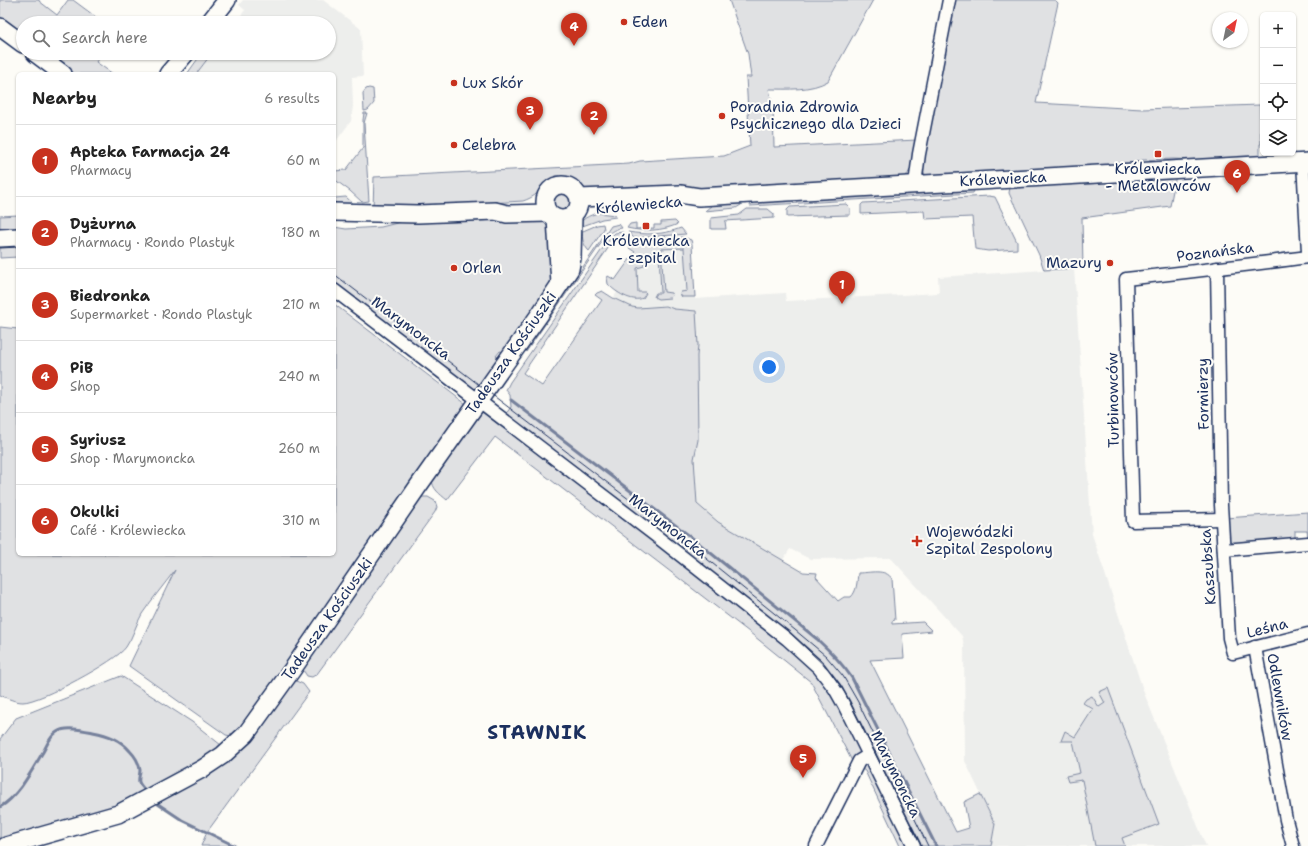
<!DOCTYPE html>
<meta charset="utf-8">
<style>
body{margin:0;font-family:"Shantell Sans",sans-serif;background:#f2f2f2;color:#222}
.controls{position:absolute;right:12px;top:12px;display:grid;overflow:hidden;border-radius:6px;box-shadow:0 1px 3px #0004}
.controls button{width:36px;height:36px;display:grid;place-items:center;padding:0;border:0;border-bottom:1px solid #e0e0e0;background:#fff;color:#222;font:20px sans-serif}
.compass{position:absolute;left:1212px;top:12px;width:36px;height:36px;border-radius:50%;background:#fff;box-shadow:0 1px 3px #0004;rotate:33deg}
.you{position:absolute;left:769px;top:367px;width:14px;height:14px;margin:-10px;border:3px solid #fff;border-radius:50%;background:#1a73e8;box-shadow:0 0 0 6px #1a73e833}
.badge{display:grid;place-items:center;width:26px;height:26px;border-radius:50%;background:#c8321e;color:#fff;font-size:13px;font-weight:700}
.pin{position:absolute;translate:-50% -33px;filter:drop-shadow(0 1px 2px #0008)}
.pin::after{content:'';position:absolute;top:21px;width:14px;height:12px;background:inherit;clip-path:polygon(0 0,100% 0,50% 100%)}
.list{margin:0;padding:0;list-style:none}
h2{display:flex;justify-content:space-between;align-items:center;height:52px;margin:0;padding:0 16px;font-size:17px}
h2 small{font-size:13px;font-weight:400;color:#767676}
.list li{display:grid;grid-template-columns:26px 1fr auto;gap:12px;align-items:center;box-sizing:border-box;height:72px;padding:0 16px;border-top:1px solid #e0e0e0}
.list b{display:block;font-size:15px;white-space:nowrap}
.list p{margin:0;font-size:13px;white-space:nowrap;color:#767676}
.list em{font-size:13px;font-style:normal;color:#767676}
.icon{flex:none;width:22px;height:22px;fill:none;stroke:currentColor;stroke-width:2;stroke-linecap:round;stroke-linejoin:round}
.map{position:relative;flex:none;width:1308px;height:846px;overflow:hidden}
.search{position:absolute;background:#fff;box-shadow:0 1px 3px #0004;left:16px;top:16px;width:320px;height:44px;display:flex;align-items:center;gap:10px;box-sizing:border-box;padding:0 14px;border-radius:22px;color:#767676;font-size:15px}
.panel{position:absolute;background:#fff;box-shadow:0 1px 3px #0004;left:16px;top:72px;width:320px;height:484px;border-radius:6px}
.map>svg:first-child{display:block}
.built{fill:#edeeec}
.green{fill:#e0e1e3;stroke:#7e88a0}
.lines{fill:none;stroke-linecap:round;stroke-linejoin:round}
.stream{stroke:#76819c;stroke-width:3}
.street-casing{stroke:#1b2f5e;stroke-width:15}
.secondary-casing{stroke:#1b2f5e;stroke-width:20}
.street{stroke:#fdfcf7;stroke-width:12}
.secondary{stroke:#fdfcf7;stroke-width:17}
.tram{stroke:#1b2f5e;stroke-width:1}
.poi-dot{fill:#c8321e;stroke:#fdfcf7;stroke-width:1.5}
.labels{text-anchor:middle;stroke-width:4;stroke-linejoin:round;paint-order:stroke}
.poi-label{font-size:15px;fill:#1b2f5e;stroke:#fdfcf7;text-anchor:start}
.street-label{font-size:15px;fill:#1b2f5e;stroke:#fdfcf7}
.district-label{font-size:19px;font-weight:bold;letter-spacing:1px;fill:#1b2f5e;stroke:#fdfcf7}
</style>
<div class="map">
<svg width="1308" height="846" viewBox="0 0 1308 846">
<rect width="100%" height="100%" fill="#fdfcf7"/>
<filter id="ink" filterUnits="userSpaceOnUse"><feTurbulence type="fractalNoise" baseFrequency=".025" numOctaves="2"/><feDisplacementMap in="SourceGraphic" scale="8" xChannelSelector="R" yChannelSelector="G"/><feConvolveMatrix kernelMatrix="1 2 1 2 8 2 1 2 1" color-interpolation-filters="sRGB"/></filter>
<g filter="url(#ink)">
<g class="built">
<path d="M243 0H323L361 29 363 76 352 77 353 106 351 121 334 144V74H196L212 53H329V23H235L245 10 239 5Z"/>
<path d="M692 244 695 299 785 293 786 301 939 293 938 277 1074 268 1092 534 1144 693 1206 846H991L995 824 965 761 964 645 962 636 891 558 810 559 790 549 777 569 549 394 648 246Z"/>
</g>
<g class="green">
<path d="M0 0H39V1L57 15 68 0H73L104 23H23V35L0 17Z"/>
<path d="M729 0H873L828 81C811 91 788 89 769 89L773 107 774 147 917 140C914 152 914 169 905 177L653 193 585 190C577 180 563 172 551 180 548 181 546 185 544 187 537 194 532 198 523 201L359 211 334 209V198L346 197 359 209 373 208 374 177 629 164 640 161 724 156 750 146 746 77H751L748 54Z"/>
<path d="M954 0H1055L1058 3 1036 103 1142 109 1260 105 1261 144H1260V159L1214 161 1173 159 1142 160 1120 167 926 176 922 169Z"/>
<path d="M47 53H102L96 62 113 74H75Z"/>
<path d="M202 53H212L196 74H187Z"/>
<path d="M369 88 373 89 374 103 368 110 364 111 363 93 366 89Z"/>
<path d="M364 113H367L364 123 369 201 362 202 350 191 334 179V171L346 170 363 148V120Z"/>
<path d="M1176 175 1170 206 1082 218 1083 268 1044 270 1039 255 1015 204H1014L1009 193 1010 187Z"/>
<path d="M976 187 973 193 750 206 752 200Z"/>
<circle cx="563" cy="202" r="9"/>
<path d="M989 196 995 197 1017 242V249L988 251 975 249 972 217 925 219 924 211 861 214V205L863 203Z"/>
<path d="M741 200V205L736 208 705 211 712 205Z"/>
<path d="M846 204 850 208V215L787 217V210L790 207Z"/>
<path d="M747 209H768L774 214V218L725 221 726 229H711V218L739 215Z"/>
<path d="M599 213 615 215 616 217 602 219 577 228C581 219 589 215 599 213Z"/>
<path d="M18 215V230L0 231V216Z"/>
<path d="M529 217 542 221 550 229 553 281 503 352 500 351 496 356 499 358 476 391 334 285V227L346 229 381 227 409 220Z"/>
<path d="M675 221 678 224C663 231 643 232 627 228L630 224 636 223V229L654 228V225H661V222Z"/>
<path d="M603 224 604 229 589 251C584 246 581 238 583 231L597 225Z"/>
<path d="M619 224 622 228C613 229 609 233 604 239L526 352V347L561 299 611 226Z"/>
<path d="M681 228 686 234 634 238 628 232C646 235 663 235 681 228Z"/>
<path d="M623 232V234L629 237 622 242 615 238 523 373 542 386 602 300 595 295 597 293 602 291 613 298 632 307 638 308 666 306 674 309 696 311 698 345 697 356 698 440 694 459 697 504 718 522 803 572 817 573 816 577 838 601 844 597H851C857 591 857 582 858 573 869 573 886 568 892 579L895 620 892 621V624L923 622 932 631 902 634 904 658 870 660 956 832 969 828 964 802 980 794 995 824 991 846H919L836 683 505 415 511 407 510 395 506 390 510 382 610 238 615 233Z"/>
<path d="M683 237 691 240 692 244 695 297H682L680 294 681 292 687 291 684 248 661 249 664 292 671 293 672 296 670 298 658 299 654 297 656 293H661L659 252 647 253 644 256V266L637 268 638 292H645L646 293 643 298C632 303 615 292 608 284L607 278 608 276 615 280 635 252 629 248 633 240Z"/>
<path d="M18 244V257L0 258V246Z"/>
<path d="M334 304 466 404 465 406 279 678 234 737 231 733V736L226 735 129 666 175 570C164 585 152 599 142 614 136 624 133 637 126 647 117 661 40 702 23 702 15 702 7 698 0 695V327L18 329V554H334Z"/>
<path d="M382 330 464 396 465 399 376 331Z"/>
<path d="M480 412H482L754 618 815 671 831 692 909 846H900L865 771 853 763 811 682 749 632 495 437 447 500C440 494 432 489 432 479Z"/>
<path d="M423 497H428L435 501 437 507 435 512 317 674 312 677 307 676 303 670V665L418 498Z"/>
<path d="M1308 512V538L1307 531H1295V539L1234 543 1229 540 1226 518Z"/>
<path d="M121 676 192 722 221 745 206 757 187 768 186 767 188 771 133 800 0 841V739L16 718Z"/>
<path d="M296 681 303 684 309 692 207 832 235 846H201L207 832 182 820 155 802 190 783 293 682Z"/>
<path d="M1108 688 1159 824 1122 838 1125 846H1095L1082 780 1068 782 1066 776 1080 773 1073 741H1061L1065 731 1075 737 1093 709 1083 703 1086 699 1092 696 1099 707 1105 703 1099 692Z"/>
</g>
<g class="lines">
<g class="stream">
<path d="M511 400 691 537 817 639C830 651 842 663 852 678L936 846"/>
<path d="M158 804 182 820 235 846"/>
<path d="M0 807C19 796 32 770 43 752 47 745 50 736 57 732 66 726 83 730 93 732 108 735 120 739 130 751 135 756 139 763 140 770 140 774 138 779 139 782 140 785 143 788 145 790"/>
</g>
<defs>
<g id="street">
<path d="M1303 162 1308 252"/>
<path d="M915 184 919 154 949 0"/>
<path d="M1217 268 1221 505 1229 638 1233 653 1308 634"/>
<path d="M334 290 656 536 787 639 819 668 835 689 844 705 914 846"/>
<path d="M1221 519 1133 521 1126 279C1187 272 1247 265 1308 257"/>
<path d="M1224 550 1308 543"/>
<path d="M1255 647 1286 820 1293 846"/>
<path d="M816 846 859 761 869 755"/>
</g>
<g id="secondary">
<path d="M209 23 227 0"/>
<path d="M0 27 23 44"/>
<path d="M35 53 63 74"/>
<path d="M168 74 186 53"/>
<circle cx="562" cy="202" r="17"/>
<path d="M579 198 680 194 699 197 1308 162"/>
<path d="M334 212 418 214 495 211 507 214 548 213"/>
<path d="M556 218 560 284"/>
<path d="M0 238 18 237"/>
<path d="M6 846 118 814 202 769 223 755 246 734 292 670 419 485 540 314 570 269 572 258 573 216"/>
</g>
</defs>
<use href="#street" class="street-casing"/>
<use href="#secondary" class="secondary-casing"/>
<use href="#street" class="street"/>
<use href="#secondary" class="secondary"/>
<g class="tram">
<path d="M0 248 18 247"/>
<path d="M334 274 702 555 795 630 826 656 843 676 858 702 928 846"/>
<path d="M787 630 829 670 845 693 921 846"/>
</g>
</g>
</g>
<g class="poi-dot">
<circle cx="624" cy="22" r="4"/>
<circle cx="454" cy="83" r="4"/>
<circle cx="722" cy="116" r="4"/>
<circle cx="454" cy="145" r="4"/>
<rect x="1154" y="150" width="8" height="8" rx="2"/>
<rect x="642" y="222" width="8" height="8" rx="2"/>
<circle cx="1110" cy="263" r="4"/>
<circle cx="454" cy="268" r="4"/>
<path d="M915 535h4v4h4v4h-4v4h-4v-4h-4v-4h4z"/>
</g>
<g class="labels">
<g class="poi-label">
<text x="632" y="27">Eden</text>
<text x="462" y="88">Lux Skór</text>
<text x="730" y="112">Poradnia Zdrowia<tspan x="730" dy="17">Psychicznego dla Dzieci</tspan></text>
<text x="462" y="150">Celebra</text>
<text x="1158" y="174" text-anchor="middle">Królewiecka<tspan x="1158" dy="17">- Metalowców</tspan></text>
<text x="646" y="246" text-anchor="middle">Królewiecka<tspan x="646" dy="17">- szpital</tspan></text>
<text x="1102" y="268" text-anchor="end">Mazury</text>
<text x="462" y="273">Orlen</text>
<text x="926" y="537">Wojewódzki<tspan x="926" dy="17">Szpital Zespolony</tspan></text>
</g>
<g class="street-label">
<text transform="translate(1003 179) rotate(-3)" y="5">Królewiecka</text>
<text transform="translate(639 205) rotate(-5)" y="5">Królewiecka</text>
<text transform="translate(1215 252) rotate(-7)" y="5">Poznańska</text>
<text transform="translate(411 328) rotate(37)" y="5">Marymoncka</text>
<text transform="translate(511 353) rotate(-55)" y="5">Tadeusza Kościuszki</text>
<text transform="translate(1203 394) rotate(-91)" y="5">Formierzy</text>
<text transform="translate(1113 400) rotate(-91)" y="5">Turbinowców</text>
<text transform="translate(668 526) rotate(38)" y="5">Marymoncka</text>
<text transform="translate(1208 567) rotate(-94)" y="5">Kaszubska</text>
<text transform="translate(327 619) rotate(-55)" y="5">Tadeusza Kościuszki</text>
<text transform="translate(1267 628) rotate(-14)" y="5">Leśna</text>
<text transform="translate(1280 697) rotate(80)" y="5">Odlewników</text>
<text transform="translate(896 774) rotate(64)" y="5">Marymoncka</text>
</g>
<g class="district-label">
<text x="537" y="739">STAWNIK</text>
</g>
</g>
</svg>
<div class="controls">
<button>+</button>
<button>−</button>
<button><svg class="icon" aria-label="locate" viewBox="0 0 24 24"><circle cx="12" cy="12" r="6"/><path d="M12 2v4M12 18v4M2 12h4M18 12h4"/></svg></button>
<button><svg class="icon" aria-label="layers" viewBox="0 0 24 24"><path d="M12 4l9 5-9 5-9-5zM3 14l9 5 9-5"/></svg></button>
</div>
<svg class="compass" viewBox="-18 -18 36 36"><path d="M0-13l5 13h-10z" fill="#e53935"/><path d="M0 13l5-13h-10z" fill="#767676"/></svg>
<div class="you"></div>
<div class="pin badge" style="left:842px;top:304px">1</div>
<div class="pin badge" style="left:594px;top:135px">2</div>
<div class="pin badge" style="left:530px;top:130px">3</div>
<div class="pin badge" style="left:574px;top:46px">4</div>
<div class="pin badge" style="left:803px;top:778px">5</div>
<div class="pin badge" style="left:1237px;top:193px">6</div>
<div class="search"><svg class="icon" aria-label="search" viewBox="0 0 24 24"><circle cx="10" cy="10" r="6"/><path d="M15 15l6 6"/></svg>Search here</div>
<section class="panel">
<h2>Nearby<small>6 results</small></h2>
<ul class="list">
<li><span class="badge">1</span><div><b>Apteka Farmacja 24</b><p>Pharmacy</p></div><em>60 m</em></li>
<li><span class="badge">2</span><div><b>Dyżurna</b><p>Pharmacy · Rondo Plastyk</p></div><em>180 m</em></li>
<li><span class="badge">3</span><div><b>Biedronka</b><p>Supermarket · Rondo Plastyk</p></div><em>210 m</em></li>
<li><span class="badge">4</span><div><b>PiB</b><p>Shop</p></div><em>240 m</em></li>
<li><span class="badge">5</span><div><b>Syriusz</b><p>Shop · Marymoncka</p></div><em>260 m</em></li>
<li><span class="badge">6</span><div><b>Okulki</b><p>Café · Królewiecka</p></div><em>310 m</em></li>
</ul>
</section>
</div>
